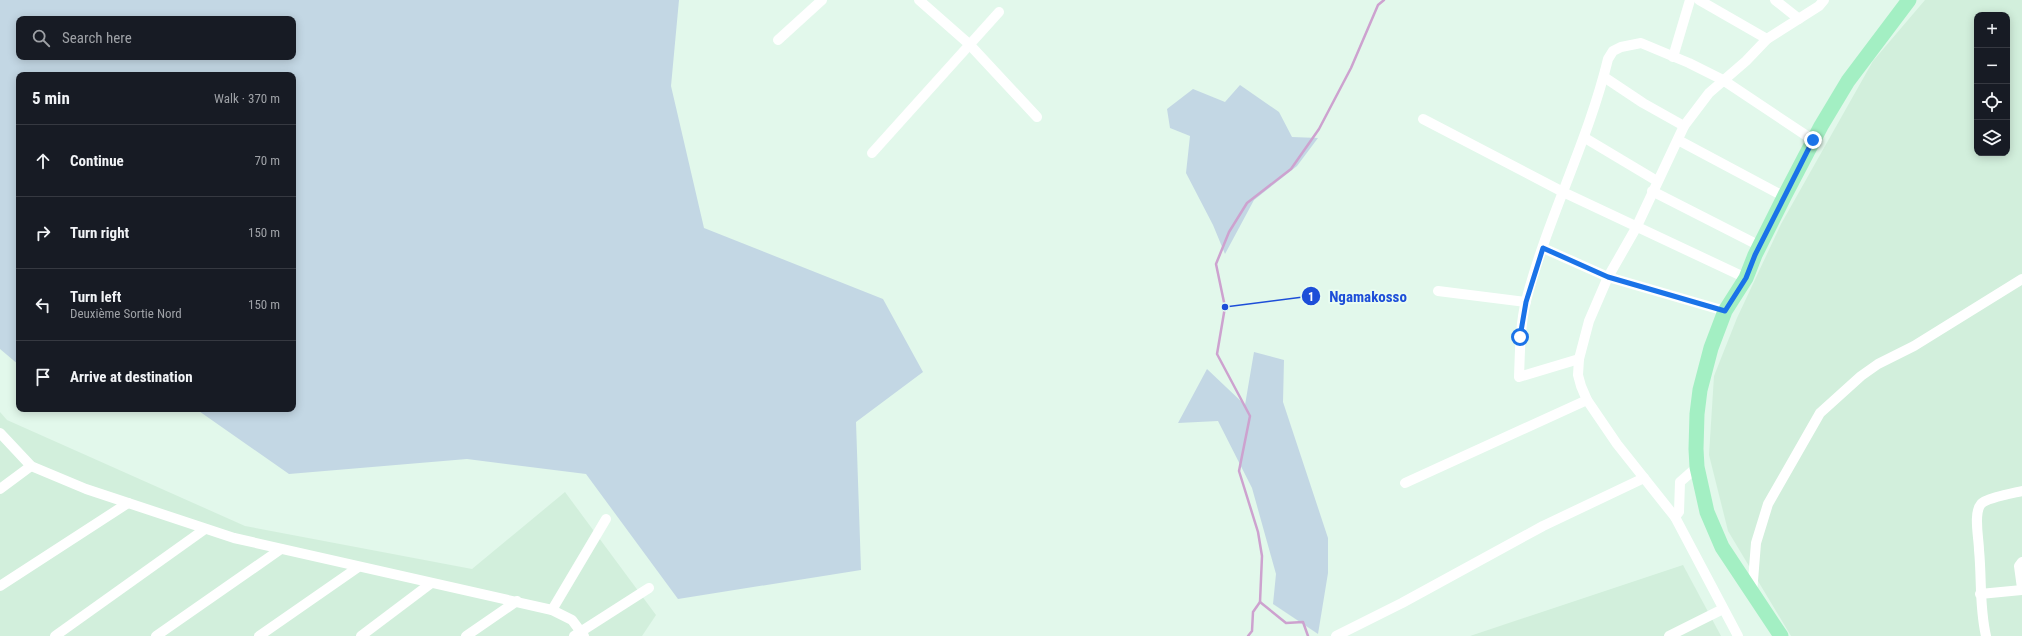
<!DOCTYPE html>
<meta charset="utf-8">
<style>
body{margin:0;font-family:"Roboto Condensed",sans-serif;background:#20242c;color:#f1f3f6}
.controls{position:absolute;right:12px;top:12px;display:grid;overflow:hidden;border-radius:8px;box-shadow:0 2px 10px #0003}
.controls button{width:36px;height:36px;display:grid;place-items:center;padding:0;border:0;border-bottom:1px solid #363941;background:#171b24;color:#f1f3f6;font:20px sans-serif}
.stop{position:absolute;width:12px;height:12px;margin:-9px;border:3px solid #1a73e8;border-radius:50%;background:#fff}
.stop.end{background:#1a73e8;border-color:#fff;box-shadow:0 1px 4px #0008}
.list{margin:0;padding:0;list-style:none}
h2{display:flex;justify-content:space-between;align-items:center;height:52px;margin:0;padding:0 16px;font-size:17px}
h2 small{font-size:13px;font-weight:400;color:#9ea1a6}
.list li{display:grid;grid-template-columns:26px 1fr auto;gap:12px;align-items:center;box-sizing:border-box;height:72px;padding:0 16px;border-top:1px solid #363941}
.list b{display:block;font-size:15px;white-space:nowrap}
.list p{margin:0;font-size:13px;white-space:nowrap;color:#9ea1a6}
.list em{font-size:13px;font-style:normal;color:#9ea1a6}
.icon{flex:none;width:22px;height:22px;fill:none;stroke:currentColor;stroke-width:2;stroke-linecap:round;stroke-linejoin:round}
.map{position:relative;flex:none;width:2022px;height:636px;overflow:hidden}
.search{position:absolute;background:#171b24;box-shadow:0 2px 10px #0003;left:16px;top:16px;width:280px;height:44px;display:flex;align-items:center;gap:10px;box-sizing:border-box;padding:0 14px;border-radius:8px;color:#9ea1a6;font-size:15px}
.panel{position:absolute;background:#171b24;box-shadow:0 2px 10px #0003;left:16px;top:72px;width:280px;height:340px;border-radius:8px}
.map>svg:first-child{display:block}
.residential{fill:#d2efdc;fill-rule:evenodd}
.green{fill:#c3d7e4;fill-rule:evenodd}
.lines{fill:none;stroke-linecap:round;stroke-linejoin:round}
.stream{stroke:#cda2cf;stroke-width:2.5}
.street{stroke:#fff;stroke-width:10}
.primary{stroke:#a3efc3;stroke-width:15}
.route{stroke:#1a73e8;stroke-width:5}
.leader{fill:none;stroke:#1d4ed8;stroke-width:1.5}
.callout-dot{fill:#1d4ed8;stroke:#e8fcf0;stroke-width:1.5}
.mark-label{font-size:12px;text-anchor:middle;font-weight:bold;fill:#fff}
.callout-label{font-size:15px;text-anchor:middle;font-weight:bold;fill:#1d4ed8;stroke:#e8fcf0;stroke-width:4;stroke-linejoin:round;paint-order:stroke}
</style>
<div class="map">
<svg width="2022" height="636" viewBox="0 0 2022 636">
<rect width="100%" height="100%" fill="#e2f8eb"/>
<g class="residential">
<path d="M1925 0H2022V636H1791L1728 531 1709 455 1714 376 1737 318 1781 224 1873 61ZM1977 15H2007V153H1977Z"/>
<path d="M0 412 7 420 245 526 472 569 565 492 656 615 642 636H0Z"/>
<path d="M1683 565 1721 636H1470Z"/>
</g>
<g class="green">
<path d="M0 0H679L671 86 704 228 883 299 923 372 856 422 861 570 678 599 586 474 467 459 289 474 196 409H293V75H19V365L0 349ZM19 19H293V57H19Z"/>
<path d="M1240 85 1279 112 1292 137 1318 138 1297 166 1254 200 1225 254 1213 225 1186 173 1190 136 1170 128 1167 109 1193 89 1225 102Z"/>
<path d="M1254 352 1284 360 1283 402 1328 538V573L1318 634 1273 604 1276 574 1252 488 1218 421 1178 423 1207 369 1245 405Z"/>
</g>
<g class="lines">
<g class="stream">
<path d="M1260 602 1286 623 1303 622 1308 636"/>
<path d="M1248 636 1252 631 1253 612 1260 602 1262 556 1258 532 1239 471 1250 416 1217 354 1225 307 1216 264 1229 232 1247 203 1291 169 1319 129 1351 68 1378 5 1384 0"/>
</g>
<g class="street">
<path d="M919 0 969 44 1037 117"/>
<path d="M1699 0 1767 39"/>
<path d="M1775 0 1799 19"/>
<path d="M778 40 822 0"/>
<path d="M1673 57 1690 0"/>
<path d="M1604 77 1643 103 1684 126"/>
<path d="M1423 119 1563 192 1746 278"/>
<path d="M1585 138 1657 181"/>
<path d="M1678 140 1785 197"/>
<path d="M872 153 999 12"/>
<path d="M1652 191 1760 246"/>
<path d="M1543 248 1608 277 1725 311"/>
<path d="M1438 291 1526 302"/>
<path d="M1579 359 1519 377C1520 352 1520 325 1526 301 1547 219 1588 142 1608 59L1613 51 1621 47 1641 43 1689 63 1723 80 1813 140"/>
<path d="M0 433 31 466 86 489 234 538 552 610 572 620 584 636"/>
<path d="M1405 483 1587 400"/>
<path d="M0 489 31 466"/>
<path d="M1675 517 1679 512 1680 482 1697 467"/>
<path d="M2022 562 2019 566 2022 588"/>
<path d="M0 586 128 503"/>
<path d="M1752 593 1756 543 1768 504 1820 413 1861 376 1878 364 1914 346 2022 279"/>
<path d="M1980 594 2022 590"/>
<path d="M552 610 606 519"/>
<path d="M55 636 205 529"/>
<path d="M156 636 281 549"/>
<path d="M259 636 357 568"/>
<path d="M361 636 430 584"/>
<path d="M466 636 517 601"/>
<path d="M574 636 649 588"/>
<path d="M1336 636 1402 603 1543 526 1644 478"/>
<path d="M1669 636 1723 609"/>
<path d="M1738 636 1675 517 1617 444 1587 400 1581 386 1578 375 1579 359 1589 321 1608 277 1636 228 1684 126 1709 93 1746 61 1767 39 1819 6 1824 0"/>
<path d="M1986 636C1979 605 1982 580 1979 550 1979 539 1973 513 1981 504 1986 498 2014 493 2022 491"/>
</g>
<path class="primary" d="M1781 636 1722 547 1707 512 1697 467 1696 449 1697 414 1700 390 1711 348 1725 311 1746 278 1755 255 1785 195 1821 126 1848 81 1909 0"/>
</g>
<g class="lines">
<path class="route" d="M1520 337 1526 302 1543 248 1608 277 1725 311 1746 278 1755 255 1813 140"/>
</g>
<path class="leader" d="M1225 307L1311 296"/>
<g class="callout-dot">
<circle cx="1225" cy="307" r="4"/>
<circle cx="1311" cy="296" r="10"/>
</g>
<g class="mark-label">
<text x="1311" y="301">1</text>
</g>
<g class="callout-label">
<text x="1368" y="302">Ngamakosso</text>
</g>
</svg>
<div class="controls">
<button>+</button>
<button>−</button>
<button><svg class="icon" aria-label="locate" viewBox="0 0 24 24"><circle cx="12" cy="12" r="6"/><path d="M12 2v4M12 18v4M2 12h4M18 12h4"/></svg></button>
<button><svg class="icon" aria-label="layers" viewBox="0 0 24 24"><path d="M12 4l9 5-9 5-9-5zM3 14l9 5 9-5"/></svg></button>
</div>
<div class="stop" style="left:1520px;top:337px"></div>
<div class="stop end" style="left:1813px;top:140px"></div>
<div class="search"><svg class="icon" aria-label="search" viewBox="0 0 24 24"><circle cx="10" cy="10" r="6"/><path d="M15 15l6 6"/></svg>Search here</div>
<section class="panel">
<h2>5 min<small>Walk · 370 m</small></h2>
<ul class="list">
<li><svg class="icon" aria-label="ahead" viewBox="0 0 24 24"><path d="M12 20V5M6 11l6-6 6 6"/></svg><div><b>Continue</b></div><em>70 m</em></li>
<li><svg class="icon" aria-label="right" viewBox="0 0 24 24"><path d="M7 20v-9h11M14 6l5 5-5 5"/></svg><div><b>Turn right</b></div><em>150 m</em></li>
<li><svg class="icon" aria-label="left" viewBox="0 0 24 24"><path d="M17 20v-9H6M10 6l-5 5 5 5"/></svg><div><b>Turn left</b><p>Deuxième Sortie Nord</p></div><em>150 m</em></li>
<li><svg class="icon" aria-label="arrive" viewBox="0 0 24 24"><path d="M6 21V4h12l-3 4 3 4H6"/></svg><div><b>Arrive at destination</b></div></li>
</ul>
</section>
</div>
